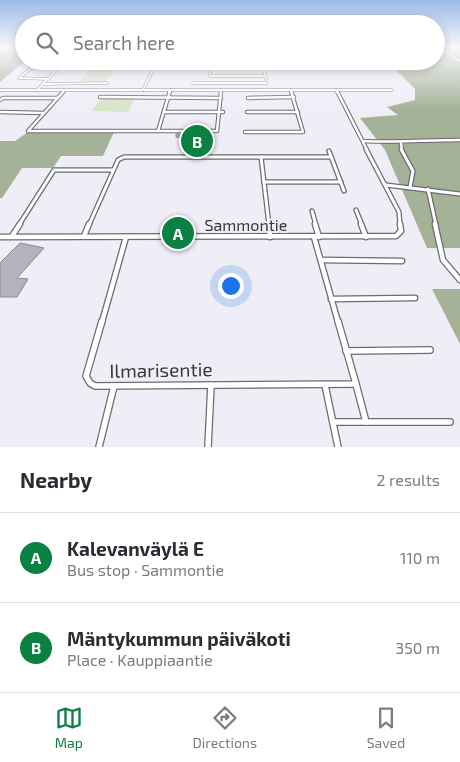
<!DOCTYPE html>
<meta charset="utf-8">
<style>
body{margin:0;font-family:"Exo 2",sans-serif;background:#f7f7f7;color:#2b2b33}
.you{position:absolute;left:230px;top:285px;width:18px;height:18px;margin:-12px;border:4px solid #fff;border-radius:50%;background:#1a73e8;box-shadow:0 0 0 8px #1a73e833}
.badge{display:grid;place-items:center;width:32px;height:32px;border-radius:50%;background:#0b8043;color:#fff;font-size:16px;font-weight:700}
.pin{position:absolute;translate:-50% -50%;border:2px solid #fff;box-shadow:0 1px 5px #0006}
.list{margin:0;padding:0;list-style:none}
h2{display:flex;justify-content:space-between;align-items:center;height:65px;margin:0;padding:0 20px;font-size:21px}
h2 small{font-size:16px;font-weight:400;color:#7c7c81}
.list li{display:grid;grid-template-columns:32px 1fr auto;gap:15px;align-items:center;box-sizing:border-box;height:90px;padding:0 20px;border-top:1px solid #e1e1e2}
.list b{display:block;font-size:19px;white-space:nowrap}
.list p{margin:0;font-size:16px;white-space:nowrap;color:#7c7c81}
.list em{font-size:16px;font-style:normal;color:#7c7c81}
.icon{flex:none;width:28px;height:28px;fill:none;stroke:currentColor;stroke-width:2;stroke-linecap:round;stroke-linejoin:round}
.map{position:relative;flex:none;width:460px;height:447px;overflow:hidden}
.search{position:absolute;background:#fff;box-shadow:0 2px 8px #0003;left:15px;right:15px;top:15px;height:55px;display:flex;align-items:center;gap:12px;box-sizing:border-box;padding:0 18px;border-radius:28px;color:#7c7c81;font-size:19px}
.sheet{height:245px;background:#fff}
nav{display:flex;justify-content:space-around;align-items:center;box-sizing:border-box;height:70px;border-top:1px solid #e1e1e2;background:#fff;font-size:14px;color:#7c7c81}
nav a{display:grid;justify-items:center;gap:2px}
nav .on{color:#0b8043}
.map>svg:first-child{display:block}
.green{fill:#d6e4c9}
.forest{fill:#a4b297}
.building{fill:#b4b3bc;stroke:#8a8991}
.lines{fill:none;stroke-linecap:round;stroke-linejoin:round}
.street-far4-casing{stroke:#6b6b72;stroke-width:3}
.street-far3-casing{stroke:#6b6b72;stroke-width:4.5}
.street-far2-casing{stroke:#6b6b72;stroke-width:5.5}
.street-far1-casing{stroke:#6b6b72;stroke-width:7}
.street-casing{stroke:#6b6b72;stroke-width:8}
.street-far4{stroke:#fff;stroke-width:2}
.street-far3{stroke:#fff;stroke-width:2.5}
.street-far2{stroke:#fff;stroke-width:3}
.street-far1{stroke:#fff;stroke-width:4.5}
.street{stroke:#fff;stroke-width:5.5}
.labels{text-anchor:middle;stroke-width:4;stroke-linejoin:round;paint-order:stroke}
.street-label{font-size:16px;fill:#37373a;stroke:#efeef7}
.near-street-label{font-size:19px;fill:#37373a;stroke:#efeef7}
</style>
<div class="map">
<svg width="460" height="447" viewBox="0 0 460 447">
<rect width="100%" height="100%" fill="#efeef7"/>
<g class="green">
<path d="M89 70H114L104 84H77Z"/>
<path d="M100 99H134L128 112 92 111Z"/>
</g>
<g class="forest">
<path d="M24 47 25 61 0 82V51Z"/>
<path d="M436 47H460V248H427L385 150 360 118 398 115 387 107 415 100V89L387 61H436Z"/>
<path d="M28 132H114L103 156H61L53 168H22L2 198H0V141H15Z"/>
<path d="M432 289H460V344Z"/>
</g>
<g class="building">
<path d="M176 134H202L201 147H184L185 138 176 137Z"/>
<path d="M20 243 44 248 17 278 28 279 17 297H0V263Z"/>
</g>
<g class="lines">
<defs>
<g id="street-far4">
<path d="M437 47 460 61"/>
<path d="M262 61 266 79"/>
<path d="M155 66H196"/>
<path d="M263 66H211L210 76H265"/>
<path d="M48 79 19 78 31 68H58"/>
<path d="M193 83H267"/>
<path d="M43 84 107 83"/>
<path d="M0 90H392"/>
<path d="M37 90 65 61"/>
<path d="M143 90 157 61"/>
<path d="M291 90 292 92"/>
<path d="M336 90 337 92"/>
<path d="M169 92 170 90"/>
</g>
<g id="street-far3">
<path d="M64 91 28 131H158L170 91"/>
<path d="M337 91 367 150"/>
<path d="M100 97 221 98"/>
<path d="M248 98 294 97"/>
<path d="M0 100 3 98H57"/>
<path d="M0 112 44 113"/>
<path d="M164 112H223"/>
<path d="M247 112H298"/>
<path d="M158 131H217L221 91"/>
<path d="M245 132H303L291 91"/>
<path d="M363 141C396 143 427 140 460 140"/>
<path d="M401 143 402 150"/>
</g>
<g id="street-far2">
<path d="M366 149 399 212 400 225"/>
<path d="M401 149 413 171 410 187"/>
<path d="M329 151 344 191"/>
<path d="M261 157 269 225"/>
<path d="M264 182H341"/>
<path d="M386 185 460 194"/>
<path d="M428 189 436 225"/>
<path d="M356 210 362 225"/>
<path d="M312 211 316 225"/>
<path d="M19 225 54 170H113"/>
<path d="M89 225 118 160 124 157H331"/>
</g>
<g id="street-far1">
<path d="M269 224 270 237"/>
<path d="M315 224 319 237"/>
<path d="M361 224 366 237"/>
<path d="M435 224 443 260 460 280"/>
<path d="M12 236 20 224"/>
<path d="M84 236 89 224"/>
<path d="M0 237 396 236 401 231 400 224"/>
<path d="M314 237 338 322"/>
<path d="M321 260 402 261"/>
<path d="M331 299 415 298"/>
<path d="M102 322 126 237"/>
</g>
<g id="street">
<path d="M102 321 86 376 90 383 95 386 356 384 338 321"/>
<path d="M346 351 430 350"/>
<path d="M356 384 366 422"/>
<path d="M325 385 338 447"/>
<path d="M333 422H450"/>
<path d="M99 447 114 386"/>
<path d="M208 447 211 385"/>
</g>
</defs>
<use href="#street-far4" class="street-far4-casing"/>
<use href="#street-far3" class="street-far3-casing"/>
<use href="#street-far2" class="street-far2-casing"/>
<use href="#street-far1" class="street-far1-casing"/>
<use href="#street" class="street-casing"/>
<use href="#street-far4" class="street-far4"/>
<use href="#street-far3" class="street-far3"/>
<use href="#street-far2" class="street-far2"/>
<use href="#street-far1" class="street-far1"/>
<use href="#street" class="street"/>
</g>
<linearGradient id="sky" x2="0" y2="1"><stop stop-color="#9bbbe6"/><stop offset="0.43" stop-color="#f8f7fb"/><stop offset="1" stop-color="#f8f7fb" stop-opacity="0"/></linearGradient>
<rect width="460" height="110" fill="url(#sky)"/>
<g class="labels">
<g class="street-label">
<text x="246" y="231">Sammontie</text>
</g>
<g class="near-street-label">
<text transform="translate(161 370) rotate(-1)" y="7">Ilmarisentie</text>
</g>
</g>
</svg>
<div class="you"></div>
<div class="pin badge" style="left:178px;top:233px">A</div>
<div class="pin badge" style="left:197px;top:141px">B</div>
<div class="search"><svg class="icon" aria-label="search" viewBox="0 0 24 24"><circle cx="10" cy="10" r="6"/><path d="M15 15l6 6"/></svg>Search here</div>
</div>
<section class="sheet">
<h2>Nearby<small>2 results</small></h2>
<ul class="list">
<li><span class="badge">A</span><div><b>Kalevanväylä E</b><p>Bus stop · Sammontie</p></div><em>110 m</em></li>
<li><span class="badge">B</span><div><b>Mäntykummun päiväkoti</b><p>Place · Kauppiaantie</p></div><em>350 m</em></li>
</ul>
</section>
<nav>
<a class="on"><svg class="icon" aria-label="map" viewBox="0 0 24 24"><path d="M3 6l6-2 6 2 6-2v14l-6 2-6-2-6 2zM9 4v14M15 6v14"/></svg>Map</a>
<a><svg class="icon" aria-label="directions" viewBox="0 0 24 24"><path d="M12 3l9 9-9 9-9-9zM9 14v-3h6M13 9l2 2-2 2"/></svg>Directions</a>
<a><svg class="icon" aria-label="saved" viewBox="0 0 24 24"><path d="M7 4h10v16l-5-4-5 4z"/></svg>Saved</a>
</nav>
